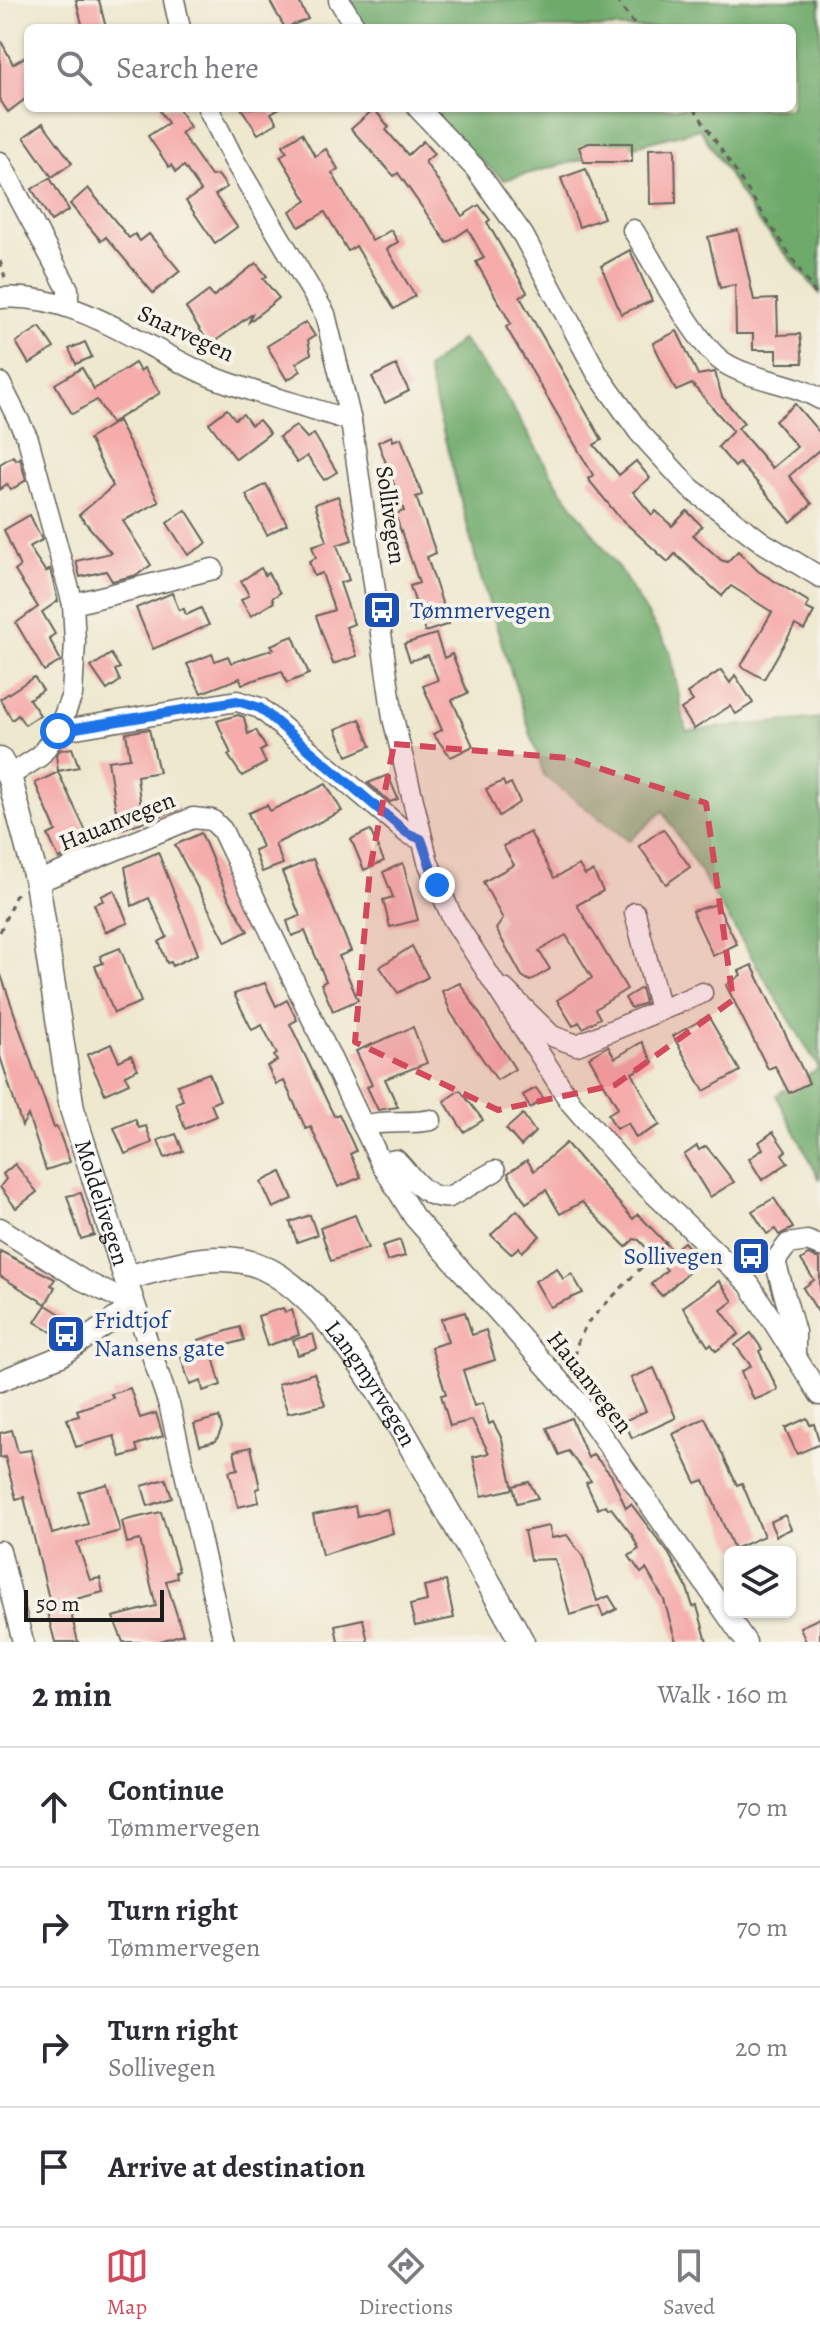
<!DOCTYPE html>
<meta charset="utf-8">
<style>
body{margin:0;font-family:Alegreya,serif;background:#f2f2f3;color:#2b2b33}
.controls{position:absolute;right:24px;bottom:24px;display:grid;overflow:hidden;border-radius:12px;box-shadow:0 2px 6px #0004}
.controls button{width:72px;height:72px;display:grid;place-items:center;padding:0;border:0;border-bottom:2px solid #e1e1e2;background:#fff;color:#2b2b33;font:40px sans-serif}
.scale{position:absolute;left:24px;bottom:20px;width:140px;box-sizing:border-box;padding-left:8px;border:4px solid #1c1c1c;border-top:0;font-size:22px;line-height:28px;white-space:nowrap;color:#1c1c1c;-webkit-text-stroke:6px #f7f3e8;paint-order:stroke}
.stop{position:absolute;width:24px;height:24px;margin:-18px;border:6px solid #1a73e8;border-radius:50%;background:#fff}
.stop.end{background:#1a73e8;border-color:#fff;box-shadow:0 2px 8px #0008}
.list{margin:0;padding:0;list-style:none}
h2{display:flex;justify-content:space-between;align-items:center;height:104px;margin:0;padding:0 32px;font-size:34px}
h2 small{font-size:26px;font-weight:400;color:#7c7c81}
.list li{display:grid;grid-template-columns:52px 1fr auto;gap:24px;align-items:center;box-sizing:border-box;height:120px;padding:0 32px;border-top:2px solid #e1e1e2}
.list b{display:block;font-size:30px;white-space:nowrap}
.list p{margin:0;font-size:26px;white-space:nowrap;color:#7c7c81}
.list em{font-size:26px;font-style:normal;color:#7c7c81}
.icon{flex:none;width:44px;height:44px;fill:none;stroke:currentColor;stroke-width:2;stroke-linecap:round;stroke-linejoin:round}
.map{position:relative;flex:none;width:820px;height:1642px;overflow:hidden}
.search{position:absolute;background:#fff;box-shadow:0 2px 6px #0004;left:24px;right:24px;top:24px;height:88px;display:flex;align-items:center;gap:20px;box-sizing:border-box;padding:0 28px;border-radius:12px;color:#7c7c81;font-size:30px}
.sheet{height:584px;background:#fff}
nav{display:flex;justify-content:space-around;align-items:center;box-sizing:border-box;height:112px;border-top:2px solid #e1e1e2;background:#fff;font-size:22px;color:#7c7c81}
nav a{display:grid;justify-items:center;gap:4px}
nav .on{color:#d1495b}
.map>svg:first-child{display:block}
.forest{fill:#6eaa6b;stroke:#456344;stroke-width:2}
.building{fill:#f5acab}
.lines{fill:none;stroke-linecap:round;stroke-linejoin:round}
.minor-casing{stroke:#66635b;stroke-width:23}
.major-casing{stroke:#66635b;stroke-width:27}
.path{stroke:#66635b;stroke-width:3;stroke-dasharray:6 6;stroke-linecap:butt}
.minor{stroke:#fff;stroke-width:20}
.major{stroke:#fff;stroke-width:24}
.route{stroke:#1a73e8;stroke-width:10}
.marked{fill:#d1495b;fill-opacity:0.2;stroke:#d1495b;stroke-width:6;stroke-dasharray:16 10;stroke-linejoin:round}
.labels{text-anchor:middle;stroke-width:8;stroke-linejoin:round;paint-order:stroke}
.street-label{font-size:24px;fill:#1c1c1c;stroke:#f7f3e8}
.transit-label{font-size:24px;fill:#164399;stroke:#f7f3e8;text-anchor:start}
</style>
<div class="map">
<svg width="820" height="1642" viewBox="0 0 820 1642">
<rect width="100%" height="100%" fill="#f7f3e8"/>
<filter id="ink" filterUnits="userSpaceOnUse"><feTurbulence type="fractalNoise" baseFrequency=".0125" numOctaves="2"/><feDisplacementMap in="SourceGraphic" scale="16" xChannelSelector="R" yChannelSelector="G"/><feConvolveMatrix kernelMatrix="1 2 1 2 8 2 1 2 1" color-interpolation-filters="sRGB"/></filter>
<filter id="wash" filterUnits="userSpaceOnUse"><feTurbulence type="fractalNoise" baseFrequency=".006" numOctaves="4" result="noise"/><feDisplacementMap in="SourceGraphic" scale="32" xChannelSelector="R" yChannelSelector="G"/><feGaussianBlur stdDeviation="1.8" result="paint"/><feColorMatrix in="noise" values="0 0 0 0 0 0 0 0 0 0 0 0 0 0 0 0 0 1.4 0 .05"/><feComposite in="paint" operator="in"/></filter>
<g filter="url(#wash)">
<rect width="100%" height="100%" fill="#eee8cf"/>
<g class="forest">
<path d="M345 0H820V294L756 219 700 129 504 180 419 108H792V28H365Z"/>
<path d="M462 339 502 390 558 485 622 573 670 651 686 731 820 718V1180L776 1095 819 1068 663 811 629 841 544 776 480 575 427 369Z"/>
</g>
<g id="blocks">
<g class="building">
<path d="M76 0H99L106 28H83Z"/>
<path d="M269 0H298L308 19 285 28Z"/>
<path d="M0 39 13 64 28 55V97L8 112 0 100Z"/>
<path d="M158 108H178L190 127 181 133 211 176 218 175 227 187 215 195 237 227 215 243 186 201 201 191 184 166 176 172 171 165 169 167 148 136 168 123Z"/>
<path d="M241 108H280L271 113 277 123 258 134Z"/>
<path d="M374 109 389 127 386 130 408 155 423 141 434 154 425 162 462 216 479 205 490 220 487 222 527 292 520 297 602 440 594 445 619 475 636 461 650 478 633 492 652 515 656 511 672 526 687 511 702 526 693 535 721 560 727 562 738 551 758 571 809 602 806 608 814 612 804 630 795 625 764 679 741 666 772 612 731 586 722 596 675 554 668 562 619 517 588 479 593 475 506 327 511 324 476 262 484 258 468 229 447 243 398 173 394 176 351 129Z"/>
<path d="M43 123 72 163 52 177 24 137Z"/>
<path d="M302 133 315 156 326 149 338 169 332 173 372 241 391 230 398 242 387 249 415 296 394 309 356 246 348 251 325 212 299 227 290 211 307 201 280 156 287 152 283 145Z"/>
<path d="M589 143H632V162H584L579 147Z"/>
<path d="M675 148 676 203 650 204 649 149Z"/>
<path d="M586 169 604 218 579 227 561 178Z"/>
<path d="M50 178 69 210 51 221 32 189Z"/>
<path d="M88 188 129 238 135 234 140 241 149 234 180 271 153 293 106 237 101 241 70 204Z"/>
<path d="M738 230 754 300 777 299 778 335 800 334 803 363H777V350H753V334H736L735 285 720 288 708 237Z"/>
<path d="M630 250 652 301 621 314 601 266Z"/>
<path d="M256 263 267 276 263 279 279 298 249 322 252 314 210 345 186 308 209 291 213 297Z"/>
<path d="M306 322 315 336 308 340 311 354 296 363 301 371 287 380 267 346Z"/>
<path d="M40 327 54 348 29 364 16 342Z"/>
<path d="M677 331 698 375 715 372 722 397 744 423 738 428 772 468 797 447 775 421 795 404 820 433V449L789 476 812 504 791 522 755 480 739 463 735 467 718 447 733 431 692 384 676 391 653 343Z"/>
<path d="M85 342 92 357 76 364 69 349Z"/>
<path d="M135 363 140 371 144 368 160 393 111 423 97 400 72 414 55 384 82 368 94 389Z"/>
<path d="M396 365 409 391 385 403 372 377Z"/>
<path d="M227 409 235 419 243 414 251 425 259 420 270 433 236 459 209 423Z"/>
<path d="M118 421 159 502 123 521 151 565 137 575 112 581 106 571 80 577 76 561 111 553 79 515 113 486 89 439Z"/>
<path d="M296 426 307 438 314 434 337 472 324 480 307 456 297 463 279 437Z"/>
<path d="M392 436 393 441 401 438 422 495 416 497 436 553 427 557 449 624 425 632 410 586 419 583 395 514 404 511 378 442Z"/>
<path d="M13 456 16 460 20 458 26 480 11 490 7 484 0 489V464Z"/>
<path d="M266 484 287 524 267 535 246 495Z"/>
<path d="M338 496 352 540 337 545 349 580 340 583 354 624 346 627 357 656 333 664 316 616 334 610 322 573 314 576 309 561 316 558 312 546 327 541 315 504Z"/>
<path d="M186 510 207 543 188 555 167 523Z"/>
<path d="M30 515 42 540 29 547 46 572 50 569 58 601 42 612 55 634 49 638 61 661 44 671 16 623 38 607 15 571 20 567 4 530Z"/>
<path d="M261 568 265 575 268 573 280 593 272 598 274 602 251 616 241 600 249 595 241 581Z"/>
<path d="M172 593 179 610 184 609 186 615 201 608 209 625 153 649 136 608Z"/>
<path d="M436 634 444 658 452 654 468 693 452 700 473 746 451 757 433 734 442 730 423 686 438 680 428 655 410 661 404 644Z"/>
<path d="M293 636 309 674 287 683 282 671 242 684 240 678 201 693 187 664 212 654 215 661 228 656 231 663 274 649 271 645Z"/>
<path d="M111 654 120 668 115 670 120 681 107 690 91 667Z"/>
<path d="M721 670 730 683 735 675 753 703 736 714 730 706 694 729 681 709 693 701 687 693Z"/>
<path d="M34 677 43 690 29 699 40 715 25 725 18 715 12 720 0 699Z"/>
<path d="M238 715 244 717 248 734 256 730 266 748 260 751 266 763 242 776 228 755 231 754 217 721Z"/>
<path d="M360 719 371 746 347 756 336 729Z"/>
<path d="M149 729 159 772 137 776 142 816 175 803 178 810 119 830 108 761 130 758 126 733Z"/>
<path d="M72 748 79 767 58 771 56 755 60 750Z"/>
<path d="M58 772 91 842V846L59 859 48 835 56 831 35 783Z"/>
<path d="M388 775 398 799 390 802 368 783Z"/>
<path d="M503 781 505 786 511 783 520 802 499 816 486 789Z"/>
<path d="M326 784 342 811 275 844 283 864 262 872 254 850 262 847 248 813 267 805 270 811Z"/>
<path d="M663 829 690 867 666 884 639 846Z"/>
<path d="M370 830 384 861 364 870 351 839Z"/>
<path d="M530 832 554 878 579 865 585 875 593 871 603 891 577 905 627 989 595 1009 600 1018 583 1028 579 1022 573 1026 557 1000 592 978 566 935 539 951 550 969 530 981 522 976 496 929 503 919 483 882 514 865 503 846Z"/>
<path d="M201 833 228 897 248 931 226 942 175 845Z"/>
<path d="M158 852 198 954 172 966 171 962 167 963 159 942 167 937 149 898 132 906 125 867Z"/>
<path d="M313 859 351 951 339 956 358 1000 333 1011 321 984 326 981 305 931 292 936 287 921 300 916 282 872Z"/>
<path d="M403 863 418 920 390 927 383 900 393 897 383 872Z"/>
<path d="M114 890 128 923 105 932 94 904 103 901 101 896Z"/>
<path d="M717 904 737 944 713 956 692 911Z"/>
<path d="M412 946 428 977 398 993 380 967Z"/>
<path d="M120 948 141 1002 114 1013 95 966 103 963 100 956Z"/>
<path d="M752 965 809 1083 789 1093 775 1066 768 1069 726 985 741 975 739 971Z"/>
<path d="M0 972 54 1128 57 1127 70 1162 46 1170 28 1115 22 1126 0 1056Z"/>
<path d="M265 983 276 1006 287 1000 297 1020 290 1024 334 1116 339 1114 356 1151 350 1154 361 1177 338 1187 311 1127 306 1129 284 1081 276 1084 267 1066 277 1061 274 1056 277 1054 262 1025 252 1030 234 994Z"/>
<path d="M460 983 515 1069 497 1080 451 1013 442 991Z"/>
<path d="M641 988 645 1003 631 1008 625 998Z"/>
<path d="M708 1016 740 1071 704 1091 673 1036Z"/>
<path d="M413 1027 427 1063 385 1079 398 1107 378 1110 367 1087 372 1085 356 1051Z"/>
<path d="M642 1042 653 1062 632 1073 660 1125 636 1138 628 1123 616 1129 608 1114 618 1108 589 1057 608 1046 615 1058Z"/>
<path d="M111 1044 119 1061 131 1055 138 1069 125 1075 129 1083 105 1094 87 1055Z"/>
<path d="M209 1073 220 1100 211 1104 216 1116 185 1129 176 1103 183 1100 177 1085Z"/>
<path d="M536 1088 544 1099 530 1108 523 1095Z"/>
<path d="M460 1090 483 1120 464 1132 444 1101Z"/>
<path d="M523 1114 535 1132 521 1146 506 1129Z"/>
<path d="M135 1119 139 1128 146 1126 152 1143 125 1154 114 1128Z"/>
<path d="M773 1132 786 1151 782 1154 788 1163 762 1180 749 1159 763 1149 759 1142Z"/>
<path d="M176 1134 183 1151 165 1158 158 1140Z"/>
<path d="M566 1143 633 1219 638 1214 673 1251 684 1242 701 1261 662 1296 651 1284 667 1270 639 1240 634 1239 626 1247 582 1202 560 1214 546 1190 526 1203 510 1178 508 1173 527 1160 534 1171Z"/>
<path d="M697 1146 699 1150 706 1146 734 1182 710 1197 684 1155Z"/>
<path d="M15 1164 37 1192 16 1208 0 1187 6 1179 3 1174Z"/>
<path d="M281 1172 293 1199 273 1208 261 1182Z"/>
<path d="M81 1193 94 1235 81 1239 67 1196Z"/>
<path d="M774 1198 793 1228 779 1235 775 1229 767 1234 752 1211Z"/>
<path d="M517 1210 540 1236 522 1252 519 1247 511 1254 491 1235Z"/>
<path d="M310 1215 317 1235 297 1242 290 1222Z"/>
<path d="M355 1215 368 1248 331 1261 320 1228Z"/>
<path d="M400 1240 405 1256 387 1261 382 1246Z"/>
<path d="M0 1251 55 1279 51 1285 55 1287 46 1304 0 1276Z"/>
<path d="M808 1255 820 1259V1315L803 1288 814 1280 801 1260Z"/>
<path d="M557 1268 563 1279 572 1274 583 1293 550 1307 535 1281Z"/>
<path d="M719 1281 733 1301 721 1310 739 1334 716 1351 711 1344 708 1346 683 1307Z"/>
<path d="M46 1305 64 1316 53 1333 35 1322Z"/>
<path d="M283 1308 285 1312 292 1310 299 1335 267 1346 258 1316Z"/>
<path d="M465 1312 472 1335 486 1330 495 1360 463 1370 474 1406 483 1403 489 1424 493 1422 502 1439 513 1489 482 1496 473 1457 489 1453 472 1420 450 1426 441 1395 446 1394 431 1347 448 1342 441 1319Z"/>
<path d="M240 1327 244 1340 211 1350 221 1385 203 1391 201 1381 190 1385 179 1351 200 1344 198 1340Z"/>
<path d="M751 1333 762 1349 759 1351 778 1390 754 1400 741 1372 751 1366 735 1345Z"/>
<path d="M313 1334 317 1349 298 1355 293 1340Z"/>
<path d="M654 1368 676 1418 632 1438 624 1421 646 1411 631 1378Z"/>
<path d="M314 1373 325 1405 288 1413 278 1384Z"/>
<path d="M130 1388 140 1418 156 1413 163 1436 136 1445 138 1452 121 1457 114 1436 76 1447 67 1419 79 1416 77 1410 113 1398 111 1394Z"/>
<path d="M219 1417 222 1428 216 1441 200 1445 194 1424Z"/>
<path d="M571 1418 588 1458 593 1454 612 1476 626 1508 631 1504 669 1554 687 1588 693 1607 697 1606 707 1642H676L664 1600 646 1569 641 1573 629 1556 639 1549 632 1535 611 1508 608 1509 606 1505 598 1509 586 1483 591 1481 568 1451 559 1455 547 1428Z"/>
<path d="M705 1418 737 1485 742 1483 764 1536 734 1549 704 1480 696 1483 673 1434Z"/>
<path d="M807 1418 810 1425 814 1424 820 1444 797 1454 785 1428Z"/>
<path d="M12 1430 18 1452 31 1450 52 1534 88 1524 79 1492 107 1484 120 1531 77 1543 90 1580 100 1578 103 1592 68 1601 78 1642H55L45 1604 50 1603 24 1497 16 1499 5 1457 0 1458V1433Z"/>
<path d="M251 1447 260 1488 256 1489 259 1502 238 1507 229 1471 238 1469 234 1451Z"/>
<path d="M166 1479 172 1498 148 1506 142 1486Z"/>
<path d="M529 1482 538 1498 517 1503 513 1486Z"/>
<path d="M355 1506 357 1516 387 1509 393 1533 322 1555 313 1515Z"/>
<path d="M161 1512 179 1571 176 1572 177 1578 166 1581 183 1634 157 1642H123L113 1617 156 1606 140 1540 127 1543 122 1521Z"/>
<path d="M785 1515 791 1529 776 1536 770 1522Z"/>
<path d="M549 1526 552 1538 567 1535 583 1557 597 1601 609 1596 617 1609 603 1616 599 1606 570 1615 555 1559 530 1560 524 1531Z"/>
<path d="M446 1581 454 1618 415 1626 410 1605 427 1601 424 1586Z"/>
<path d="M820 1618V1642H806L800 1627Z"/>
<path d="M363 1619 368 1642H338L335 1625Z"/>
</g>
</g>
</g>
<g filter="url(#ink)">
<use href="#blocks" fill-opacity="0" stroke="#66635b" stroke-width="2"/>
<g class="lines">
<defs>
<g id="minor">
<path d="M174 0 180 28"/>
<path d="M339 0 356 28"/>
<path d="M208 108 234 160 325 314 351 421 393 718 428 862 452 917 571 1103 628 1169 749 1284 820 1395"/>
<path d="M418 108 475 168 523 235 597 373 639 432 690 488 762 542 820 577"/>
<path d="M0 162 68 289V306"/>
<path d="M633 230C654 262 695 343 723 362 752 381 790 381 820 399"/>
<path d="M0 298C77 292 142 347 210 376 255 394 304 405 351 421"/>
<path d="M0 383 28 439 73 604 75 642 72 695 58 731 40 756 9 776"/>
<path d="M73 604 213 569"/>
<path d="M58 731 237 701 260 708 407 833 421 839"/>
<path d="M37 882 193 818 212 820 222 830 381 1163 414 1217 578 1402 746 1642"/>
<path d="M635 913 660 1010"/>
<path d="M504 989 552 1036 577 1045 702 993"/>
<path d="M363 1126C386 1119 408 1125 431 1120"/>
<path d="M381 1163 396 1160C412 1176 424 1200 449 1197L495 1171"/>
<path d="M0 1228 82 1280 134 1305 61 1356 0 1381"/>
<path d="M126 1278 170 1408 224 1642"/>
<path d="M795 1356V1332L775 1261 788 1244 807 1241 820 1246"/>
<path d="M0 1551 23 1642"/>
</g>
<g id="major">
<path id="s1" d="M0 760 9 776 37 882 72 1109 126 1278C168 1267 220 1248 262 1267 337 1300 407 1440 447 1510 472 1554 498 1598 522 1642"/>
</g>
</defs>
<use href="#minor" class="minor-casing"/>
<use href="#major" class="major-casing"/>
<g class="path">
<path d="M616 0 637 28"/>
<path d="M694 108 820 301"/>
<path d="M0 261 5 278"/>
<path d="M0 932 17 892"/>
<path d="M573 1368 578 1341 588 1322 671 1237"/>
</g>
<use href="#minor" class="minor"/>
<use href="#major" class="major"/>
</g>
</g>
<g class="lines" filter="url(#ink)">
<path class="route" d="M58 731 237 701 260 708 407 833 421 839 437 885"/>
</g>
<path class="marked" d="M394 744 568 758 706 803 733 1000 615 1085 498 1110 355 1042 370 869Z"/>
<defs>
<symbol id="bus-square" viewBox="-11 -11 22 22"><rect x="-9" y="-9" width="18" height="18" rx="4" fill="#1a4fb4" stroke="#f7f3e8"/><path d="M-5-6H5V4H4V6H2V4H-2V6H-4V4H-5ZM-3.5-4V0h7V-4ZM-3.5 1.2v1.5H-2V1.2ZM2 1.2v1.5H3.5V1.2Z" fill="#fff"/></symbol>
</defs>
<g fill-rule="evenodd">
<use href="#bus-square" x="360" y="588" width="44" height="44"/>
<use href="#bus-square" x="729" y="1234" width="44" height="44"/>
<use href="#bus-square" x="44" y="1312" width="44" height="44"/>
</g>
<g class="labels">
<g class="street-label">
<text transform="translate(186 333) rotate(25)" y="8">Snarvegen</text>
<text transform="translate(391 515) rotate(82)" y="8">Sollivegen</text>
<text transform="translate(117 821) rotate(-22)" y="8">Hauanvegen</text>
<text dy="8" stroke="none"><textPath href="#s1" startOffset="456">Moldelivegen</textPath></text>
<text transform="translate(590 1382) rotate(52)" y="8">Hauanvegen</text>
<text dy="8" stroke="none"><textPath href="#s1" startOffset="836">Langmyrvegen</textPath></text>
</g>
<g class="transit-label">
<text x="410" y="618">Tømmervegen</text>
<text x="723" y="1264" text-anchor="end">Sollivegen</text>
<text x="94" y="1328">Fridtjof<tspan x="94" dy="28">Nansens gate</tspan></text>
</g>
</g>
</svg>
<div class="controls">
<button><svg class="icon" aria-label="layers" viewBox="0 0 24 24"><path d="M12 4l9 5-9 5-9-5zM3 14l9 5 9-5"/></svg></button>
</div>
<div class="scale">50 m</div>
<div class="stop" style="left:58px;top:731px"></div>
<div class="stop end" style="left:437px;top:885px"></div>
<div class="search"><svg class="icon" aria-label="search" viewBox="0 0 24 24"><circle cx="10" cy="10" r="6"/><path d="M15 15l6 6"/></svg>Search here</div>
</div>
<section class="sheet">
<h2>2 min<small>Walk · 160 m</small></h2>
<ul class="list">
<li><svg class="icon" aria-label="ahead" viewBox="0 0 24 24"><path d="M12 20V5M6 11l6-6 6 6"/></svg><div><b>Continue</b><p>Tømmervegen</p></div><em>70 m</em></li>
<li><svg class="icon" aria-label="right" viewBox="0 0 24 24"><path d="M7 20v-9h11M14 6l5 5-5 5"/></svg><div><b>Turn right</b><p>Tømmervegen</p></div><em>70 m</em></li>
<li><svg class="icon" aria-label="right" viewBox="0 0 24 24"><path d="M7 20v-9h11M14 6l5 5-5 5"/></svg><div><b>Turn right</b><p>Sollivegen</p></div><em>20 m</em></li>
<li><svg class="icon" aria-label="arrive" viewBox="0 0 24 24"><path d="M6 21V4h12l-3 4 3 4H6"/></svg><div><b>Arrive at destination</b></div></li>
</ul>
</section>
<nav>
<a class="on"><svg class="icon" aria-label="map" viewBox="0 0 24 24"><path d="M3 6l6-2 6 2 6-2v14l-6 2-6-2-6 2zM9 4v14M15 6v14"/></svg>Map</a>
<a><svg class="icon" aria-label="directions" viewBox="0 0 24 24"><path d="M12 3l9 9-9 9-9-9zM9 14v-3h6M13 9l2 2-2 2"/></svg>Directions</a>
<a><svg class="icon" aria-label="saved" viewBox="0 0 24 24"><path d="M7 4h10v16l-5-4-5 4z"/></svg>Saved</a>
</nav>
